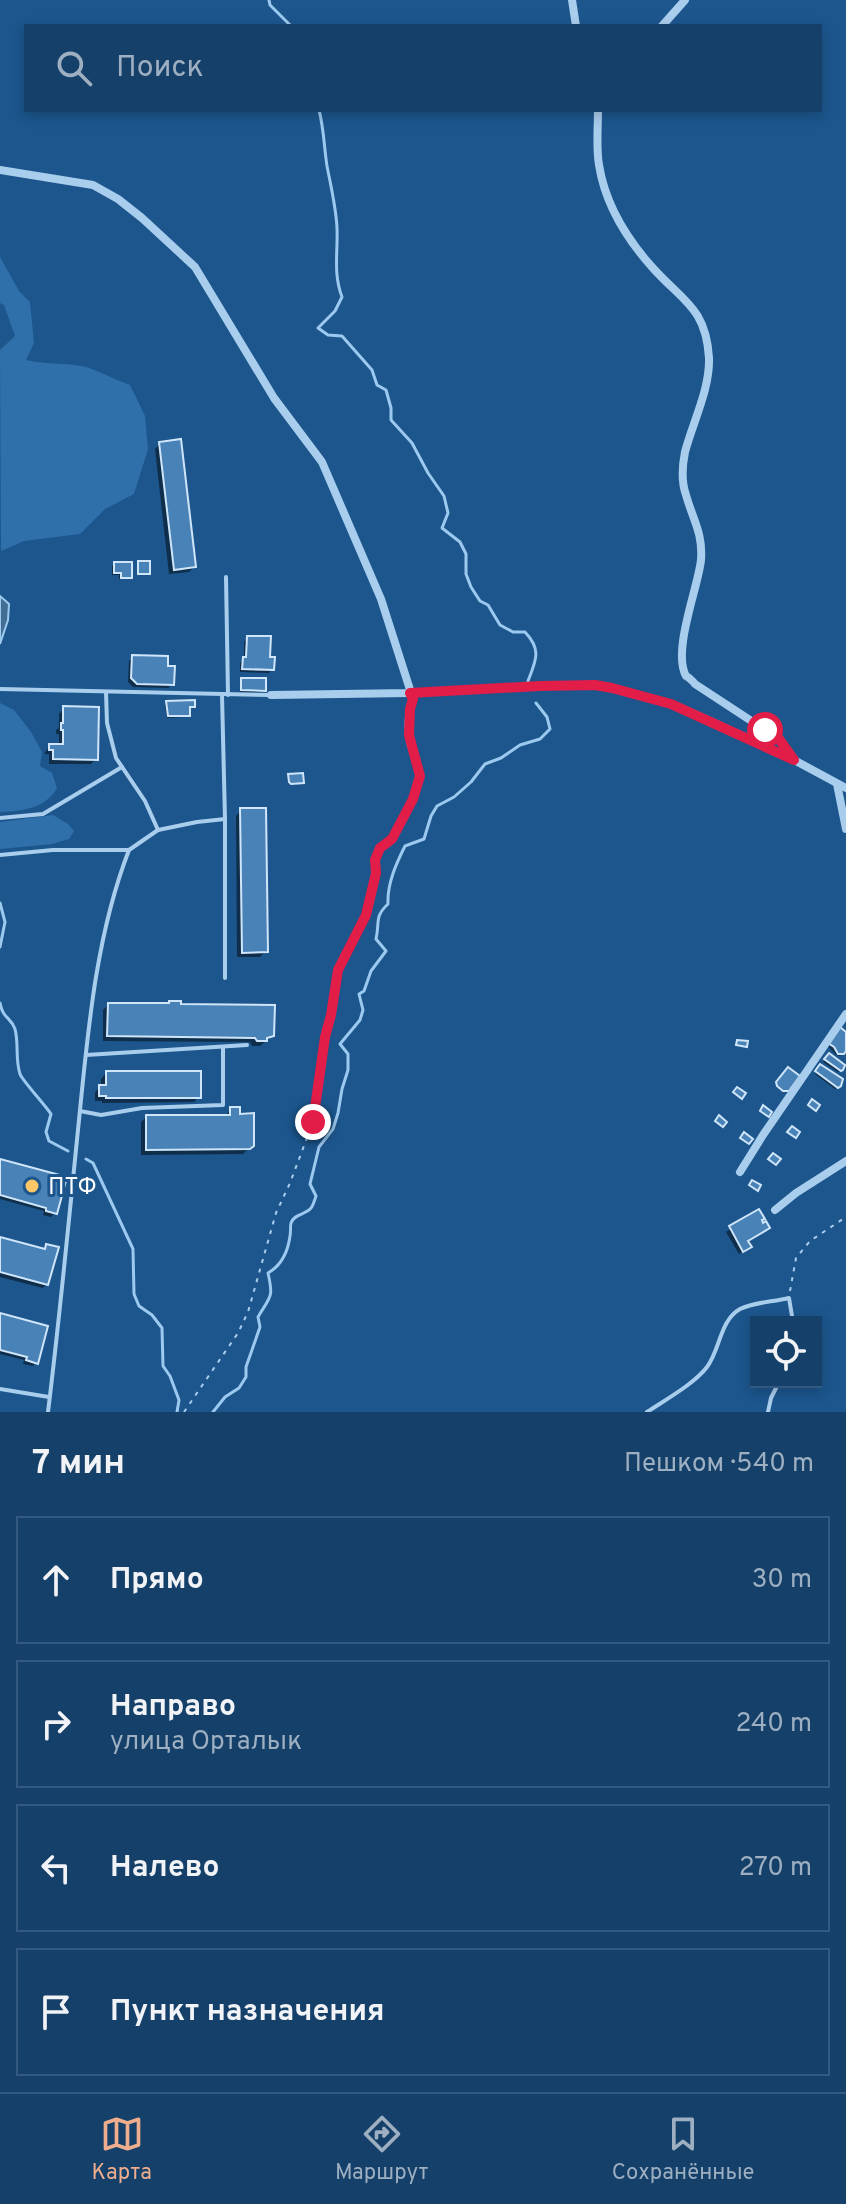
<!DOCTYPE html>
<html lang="ru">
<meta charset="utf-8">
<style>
body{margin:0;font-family:Overpass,sans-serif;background:#224b72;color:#f1f3f6}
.controls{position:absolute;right:24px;bottom:24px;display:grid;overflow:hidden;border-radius:0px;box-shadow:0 4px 12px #0003}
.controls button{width:72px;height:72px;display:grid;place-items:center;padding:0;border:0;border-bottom:2px solid #34597e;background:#15406a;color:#f1f3f6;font:40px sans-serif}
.stop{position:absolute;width:24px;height:24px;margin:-18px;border:6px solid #e11d48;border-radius:50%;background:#fff}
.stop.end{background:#e11d48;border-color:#fff;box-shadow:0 2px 8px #0008}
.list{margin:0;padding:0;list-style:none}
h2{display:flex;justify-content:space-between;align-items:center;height:104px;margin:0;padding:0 32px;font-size:34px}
h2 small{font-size:26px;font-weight:400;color:#9dafc1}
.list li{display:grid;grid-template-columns:52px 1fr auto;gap:24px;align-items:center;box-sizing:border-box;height:128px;margin:0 16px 16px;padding:0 16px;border:2px solid #34597e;border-radius:0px}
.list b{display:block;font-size:30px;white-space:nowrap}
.list p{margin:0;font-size:26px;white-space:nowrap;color:#9dafc1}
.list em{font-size:26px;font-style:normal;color:#9dafc1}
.icon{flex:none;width:44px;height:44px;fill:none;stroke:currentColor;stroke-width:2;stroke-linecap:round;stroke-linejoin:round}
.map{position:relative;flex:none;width:846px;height:1412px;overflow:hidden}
.search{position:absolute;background:#15406a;box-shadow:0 4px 12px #0003;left:24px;right:24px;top:24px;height:88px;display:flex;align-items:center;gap:20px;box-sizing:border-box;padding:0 28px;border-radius:0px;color:#9dafc1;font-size:30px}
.sheet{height:680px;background:#15406a}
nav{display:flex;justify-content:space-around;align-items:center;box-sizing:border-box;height:112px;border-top:2px solid #34597e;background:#15406a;font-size:22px;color:#9dafc1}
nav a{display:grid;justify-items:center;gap:4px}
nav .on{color:#eead8d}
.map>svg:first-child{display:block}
.green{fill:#2f70ab}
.water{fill:#446d94;stroke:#9cc9ef;stroke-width:2}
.shadow{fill:#0007}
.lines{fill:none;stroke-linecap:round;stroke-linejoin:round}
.stream{stroke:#9cc9ef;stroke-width:3}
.building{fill:#4982b7;stroke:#cfe5f9;stroke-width:2}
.path{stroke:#a9cded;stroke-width:2;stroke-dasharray:4 6;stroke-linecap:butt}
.lane{stroke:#a9cded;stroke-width:4}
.street{stroke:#a9cded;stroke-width:8}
.route{stroke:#e11d48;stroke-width:10}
.poi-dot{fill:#fdc667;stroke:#1c568d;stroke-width:3}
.labels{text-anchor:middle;stroke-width:6;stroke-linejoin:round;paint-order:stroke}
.poi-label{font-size:24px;fill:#fff;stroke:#1c568d;text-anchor:start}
</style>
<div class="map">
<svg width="846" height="1412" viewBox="0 0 846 1412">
<rect width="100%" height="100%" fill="#1c568d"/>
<g class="green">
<path d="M0 257 19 291 30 302 34 343 26 360C46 365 72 362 89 368 103 373 116 380 130 385L145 416 148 449 134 494 105 509 80 534 24 541 1 551 0 350 15 336 4 305 0 303Z"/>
<path d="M0 703 14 710 31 732 42 752 40 766 52 773 57 788C45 809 22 811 0 812Z"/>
<path d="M53 815 68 824 74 831 69 839 52 844 0 849V822Z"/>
</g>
<path class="water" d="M0 596 9 604 8 620 0 644Z"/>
<g class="shadow">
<path d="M160 444 194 567 189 572 169 574 155 449Z"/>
<path d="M114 564 130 577 128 579H119V575H112V566Z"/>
<path d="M248 638 268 659 272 669 269 673 240 672V663L244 659V642Z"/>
<path d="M133 657 166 668 172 684 168 688 133 687 128 682 129 661Z"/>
<path d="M242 680 264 690 262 692H240V682Z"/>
<path d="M167 703 193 706 188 708V715L186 717 167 718 165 705Z"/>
<path d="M64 708 96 759 91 764H49V754H45V752L50 746H59V734H56V730L59 728V714Z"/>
<path d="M241 810 266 951 260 957H237L236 816Z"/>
<path d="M108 1005 179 1006 272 1036 260 1046H252L250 1042 103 1041V1010Z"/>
<path d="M846 1034V1048L840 1056 836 1055 828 1046Z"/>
<path d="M829 1055 842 1069 838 1072 823 1062Z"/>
<path d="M820 1066 837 1087 835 1089 815 1074Z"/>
<path d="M106 1073 199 1097 194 1102 102 1103V1101H95V1092L101 1086V1079Z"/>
<path d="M231 1109 252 1145 243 1154 141 1155V1122L146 1117H225Z"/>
<path d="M0 1161 55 1213 51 1217 43 1215 44 1211 0 1199Z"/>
<path d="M758 1212 746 1242 745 1250 739 1254 726 1232Z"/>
<path d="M0 1239 43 1250 47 1246V1284L43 1288 0 1277Z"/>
<path d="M0 1315 36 1362 33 1366 23 1364 24 1360 0 1354Z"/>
</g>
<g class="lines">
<g class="stream">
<path d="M269 0 270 5 291 26"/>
<path d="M319 110C324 129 324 147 327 166 331 187 336 207 337 228 338 253 333 273 342 297L335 311 318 328 328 335 342 336 372 370 377 385 386 390 391 408V420L412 443 428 473 444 496 448 513 442 528 460 542 466 554V574L471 587 480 601 488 605 500 625 513 632H525C542 650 536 660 528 681"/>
<path d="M0 903 5 922 0 947"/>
<path d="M0 1003C3 1019 11 1017 15 1029 19 1044 15 1059 20 1074 22 1080 45 1105 51 1114L46 1132 49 1141 68 1151"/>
<path d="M86 1159 93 1163 133 1249 134 1294 139 1306 152 1315 162 1328 163 1366 170 1376 179 1400 177 1412"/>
<path d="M213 1412 225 1397 239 1388 246 1377V1367L260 1327 258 1317C270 1296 274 1299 268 1273 282 1265 288 1251 290 1236 291 1231 290 1227 291 1223 294 1214 305 1215 311 1208 313 1206 315 1199 316 1196L310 1184 319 1147 333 1129 338 1113 342 1089 348 1070V1054L340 1044 360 1020 363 1010 359 994 364 991 371 971 386 951 376 939C380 922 374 917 388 904 387 884 396 864 405 846L424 839 431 816 437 806 454 797 471 782 485 764 501 758 520 745 540 739 550 729 547 717 536 703"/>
</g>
</g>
<g class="building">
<path d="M181 439 196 567 174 570 159 442Z"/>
<rect x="138" y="561" width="12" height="13"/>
<path d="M114 562H132V578H121V573H114Z"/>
<path d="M247 636H271L270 657H275L274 670 242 669 243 657H246Z"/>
<path d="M132 655 168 656V666H175L174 685 137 684 131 678Z"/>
<path d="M241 678H266V691L241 690Z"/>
<path d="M195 700V707H190V716H168L166 701Z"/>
<path d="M63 706 99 707 98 760 53 759V750H49V744H63V730H61V723H63Z"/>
<path d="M303 773 304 783 291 784 289 782 288 774Z"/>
<path d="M240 808H266L268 952 242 953Z"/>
<path d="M169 1001H181V1004L275 1005 274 1036 267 1038V1041H257L255 1038 107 1036 108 1003H169Z"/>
<path d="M840 1027 846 1032V1051L844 1054H838L834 1047 828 1043Z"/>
<path d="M737 1040 748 1041 747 1047 736 1045Z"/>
<path d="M829 1053 845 1065 843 1070 841 1071 824 1059Z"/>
<path d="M820 1064 843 1079 841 1086 838 1088 815 1071Z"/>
<path d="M788 1067 800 1076 789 1091H783L777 1086 776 1082Z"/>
<path d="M106 1071H201V1098H106V1096H99V1085H106Z"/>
<path d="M737 1087 746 1093 742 1099 733 1092Z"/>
<path d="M812 1099 820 1105 816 1111 808 1105Z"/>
<path d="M763 1105 772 1112 769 1117 760 1111Z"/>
<path d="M230 1107H240V1114L254 1113V1146L250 1149 146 1150V1115H230Z"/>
<path d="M719 1115 727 1122 723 1127 715 1121Z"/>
<path d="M792 1126 800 1132 796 1138 787 1132Z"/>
<path d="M744 1132 753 1139 749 1144 740 1138Z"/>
<path d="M773 1153 781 1159 776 1165 768 1159Z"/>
<path d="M0 1159 67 1177 57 1214 46 1211V1208L0 1195Z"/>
<path d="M752 1180 761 1185 758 1191 749 1185Z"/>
<path d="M759 1209 765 1219 762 1220 763 1223 766 1221 770 1228 748 1241 752 1247 743 1252 729 1226Z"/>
<path d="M0 1237 45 1249 46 1244 59 1247 48 1285 0 1272Z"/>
<path d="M0 1313 48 1326 38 1364 26 1360 27 1357 0 1350Z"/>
</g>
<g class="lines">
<g class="path">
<path d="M790 1291 796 1258 810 1241 846 1217"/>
<path d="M184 1412 238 1333 248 1312 276 1213 290 1183 313 1122 325 1037 331 1015 338 970 366 915 376 873 375 860 380 848 392 839 413 799 420 776 415 754"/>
</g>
<g class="lane">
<path d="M226 577 228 695"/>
<path d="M0 689 270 695"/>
<path d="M106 692 107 723 116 758 145 801 158 830"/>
<path d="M222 695 225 819V978"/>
<path d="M0 818 43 814 122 767"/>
<path d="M0 855 53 850H129L158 830 197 822 225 819"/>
<path d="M86 1055 247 1045"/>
<path d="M80 1111 101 1115 142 1108 223 1105V1047"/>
<path d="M0 1389 49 1397"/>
<path d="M48 1412C60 1315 69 1218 79 1120 88 1030 96 935 129 850"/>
<path d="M647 1412C665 1400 694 1384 707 1367 720 1350 720 1320 740 1309 754 1302 773 1302 789 1298L793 1322"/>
<path d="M768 1412 771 1398 779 1382"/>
</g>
<g class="street">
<path d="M572 0 576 26"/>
<path d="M662 26 685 0"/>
<path d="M598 110C598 128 596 148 599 165 605 203 627 239 652 267 682 301 706 307 709 358 710 389 693 422 685 452 682 467 681 481 686 495 693 520 703 533 701 560 698 588 672 651 686 676 687 676 695 683 695 684L779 739 794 760"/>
<path d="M0 170 93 185 118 199 142 218 195 267 274 398 322 462 381 599 413 699C408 714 407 730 411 746"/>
<path d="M271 695 410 693 540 686 595 685 612 688 671 704 701 717 794 760 846 788"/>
<path d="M837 784 846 829"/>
<path d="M740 1172 763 1135 846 1014"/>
<path d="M775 1210 796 1193 846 1161"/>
</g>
</g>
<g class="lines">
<path class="route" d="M313 1122 325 1037 331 1015 338 970 366 915 376 873 375 860 380 848 392 839 413 799 420 776 409 735 410 709 413 699 410 693 540 686 595 685 612 688 671 704 794 760 779 739 765 730"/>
</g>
<circle class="poi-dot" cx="32" cy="1186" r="8"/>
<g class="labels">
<g class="poi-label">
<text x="48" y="1194">ПТФ</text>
</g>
</g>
</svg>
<div class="controls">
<button><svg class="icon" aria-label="locate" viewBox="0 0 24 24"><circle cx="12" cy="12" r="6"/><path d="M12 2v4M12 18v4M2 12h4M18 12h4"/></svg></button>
</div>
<div class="stop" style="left:765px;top:730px"></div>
<div class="stop end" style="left:313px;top:1122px"></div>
<div class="search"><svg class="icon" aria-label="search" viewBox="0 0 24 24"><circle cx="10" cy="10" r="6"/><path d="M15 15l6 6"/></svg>Поиск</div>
</div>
<section class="sheet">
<h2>7 мин<small>Пешком · 540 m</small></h2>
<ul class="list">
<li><svg class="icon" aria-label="ahead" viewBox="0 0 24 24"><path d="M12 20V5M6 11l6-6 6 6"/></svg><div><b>Прямо</b></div><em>30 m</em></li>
<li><svg class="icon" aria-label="right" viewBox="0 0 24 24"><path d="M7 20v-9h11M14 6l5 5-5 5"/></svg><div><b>Направо</b><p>улица Орталык</p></div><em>240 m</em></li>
<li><svg class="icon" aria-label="left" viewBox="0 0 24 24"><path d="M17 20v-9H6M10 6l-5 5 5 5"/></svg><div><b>Налево</b></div><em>270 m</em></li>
<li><svg class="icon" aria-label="arrive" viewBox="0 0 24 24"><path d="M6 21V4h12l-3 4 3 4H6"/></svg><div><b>Пункт назначения</b></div></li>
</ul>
</section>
<nav>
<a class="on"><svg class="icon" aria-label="map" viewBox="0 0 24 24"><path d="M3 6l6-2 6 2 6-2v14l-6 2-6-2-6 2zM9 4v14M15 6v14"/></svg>Карта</a>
<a><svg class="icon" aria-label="directions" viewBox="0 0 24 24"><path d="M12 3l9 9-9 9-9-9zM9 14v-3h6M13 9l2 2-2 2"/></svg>Маршрут</a>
<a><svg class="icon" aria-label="saved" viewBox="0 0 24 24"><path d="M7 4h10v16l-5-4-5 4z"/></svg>Сохранённые</a>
</nav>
